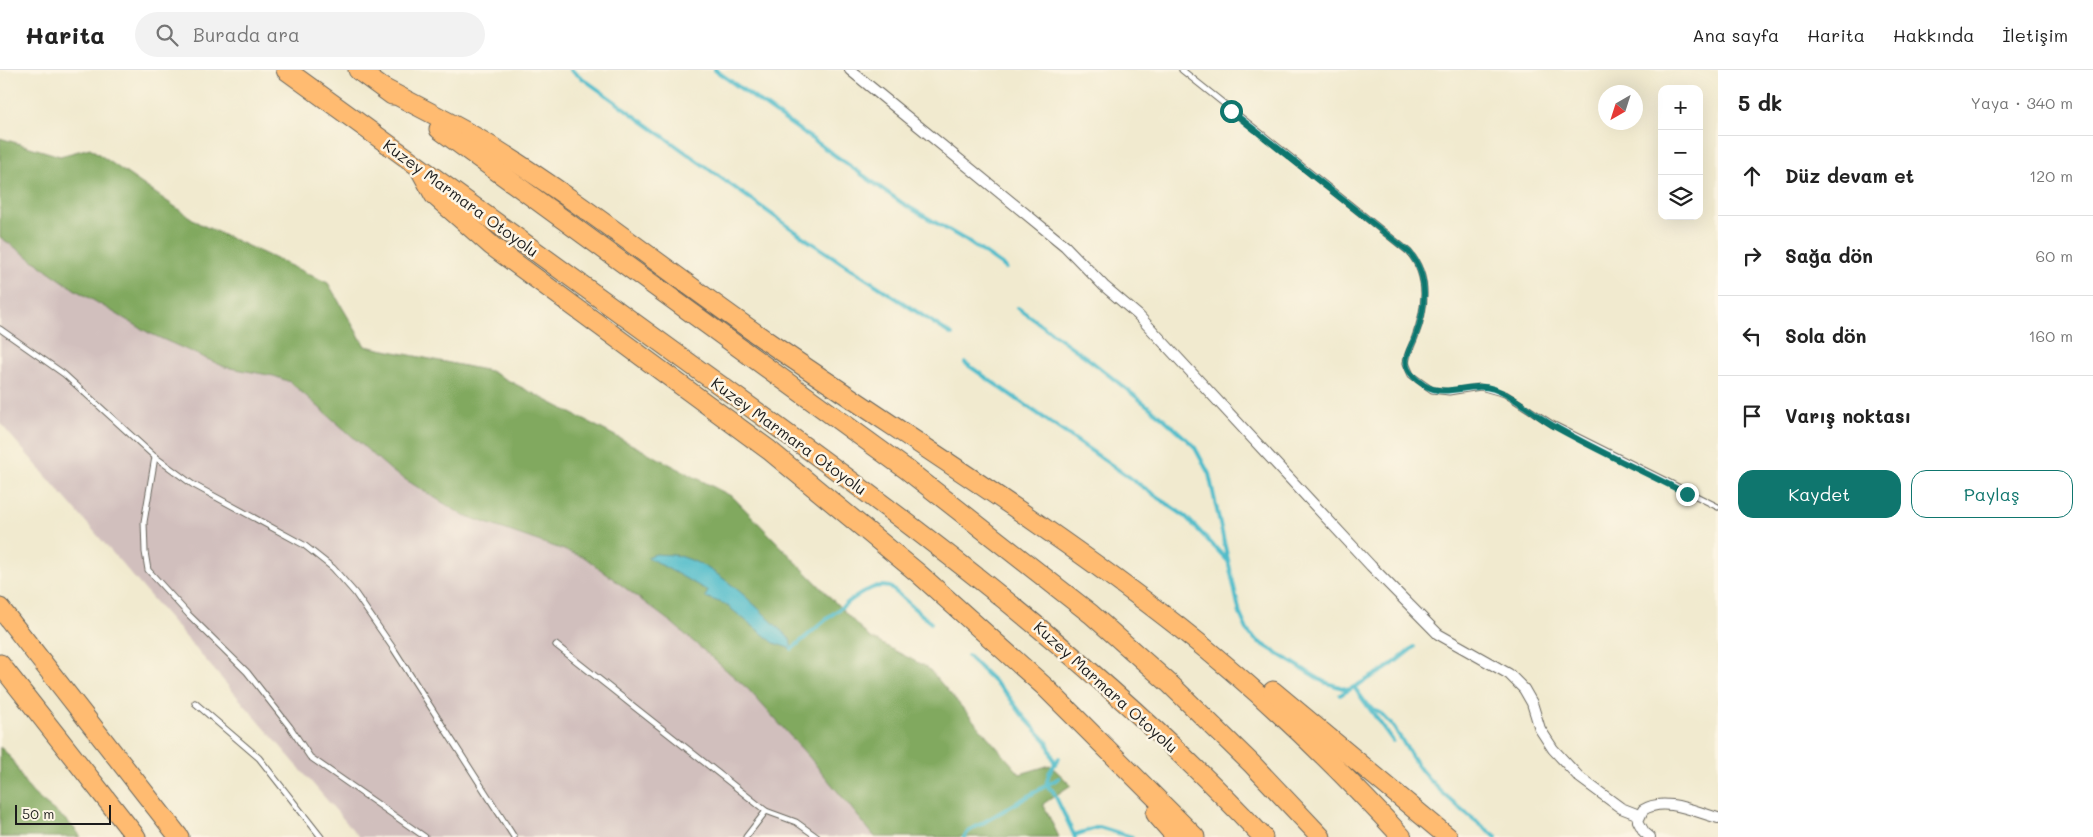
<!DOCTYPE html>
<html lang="tr">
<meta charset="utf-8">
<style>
body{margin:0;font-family:Mali,sans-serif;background:#f2f2f2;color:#222}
.controls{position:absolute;right:15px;top:15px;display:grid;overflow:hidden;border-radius:10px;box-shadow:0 5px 20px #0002}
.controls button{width:45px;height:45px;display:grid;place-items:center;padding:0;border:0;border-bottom:1px solid #e0e0e0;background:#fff;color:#222;font:25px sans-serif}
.compass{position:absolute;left:1598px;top:15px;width:45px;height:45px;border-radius:50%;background:#fff;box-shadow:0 5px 20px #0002;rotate:219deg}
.scale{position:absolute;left:15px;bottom:12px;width:96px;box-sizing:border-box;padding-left:5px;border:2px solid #1c1c1c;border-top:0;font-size:14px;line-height:18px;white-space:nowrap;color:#1c1c1c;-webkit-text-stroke:4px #fcf5e5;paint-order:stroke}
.stop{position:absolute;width:15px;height:15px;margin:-11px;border:4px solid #0f766e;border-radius:50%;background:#fff}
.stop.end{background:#0f766e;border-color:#fff;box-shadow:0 1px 5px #0008}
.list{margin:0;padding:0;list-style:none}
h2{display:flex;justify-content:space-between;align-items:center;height:65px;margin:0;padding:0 20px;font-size:21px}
h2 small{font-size:16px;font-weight:400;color:#767676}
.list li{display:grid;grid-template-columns:32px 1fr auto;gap:15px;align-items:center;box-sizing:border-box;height:80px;padding:0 20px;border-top:1px solid #e0e0e0}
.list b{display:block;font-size:19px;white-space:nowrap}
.list em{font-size:16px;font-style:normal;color:#767676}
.actions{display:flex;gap:10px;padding:15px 20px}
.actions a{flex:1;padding:11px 0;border:1px solid #0f766e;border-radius:15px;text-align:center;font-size:18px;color:#0f766e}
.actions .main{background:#0f766e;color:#fff}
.icon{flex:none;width:28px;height:28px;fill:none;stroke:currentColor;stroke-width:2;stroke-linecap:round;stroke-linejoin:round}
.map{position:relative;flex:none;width:1718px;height:767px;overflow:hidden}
header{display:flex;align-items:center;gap:30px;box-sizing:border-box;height:70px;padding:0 25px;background:#fff;border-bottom:1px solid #e0e0e0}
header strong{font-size:24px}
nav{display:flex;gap:28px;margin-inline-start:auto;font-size:18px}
.search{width:350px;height:45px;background:#f2f2f2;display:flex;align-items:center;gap:12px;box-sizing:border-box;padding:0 18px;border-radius:28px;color:#767676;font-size:19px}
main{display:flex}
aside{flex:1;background:#fff}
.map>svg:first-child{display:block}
.industrial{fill:#d1bfbd}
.forest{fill:#81a95f;stroke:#4e623e}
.water{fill:#4fbcca;stroke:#366c73}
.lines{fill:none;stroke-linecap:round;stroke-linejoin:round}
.stream{stroke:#4fbcca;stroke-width:4}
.lane-casing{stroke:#67645b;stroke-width:7}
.street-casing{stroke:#67645b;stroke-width:12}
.highway-casing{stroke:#67645b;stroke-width:21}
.lane{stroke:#fff;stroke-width:5}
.street{stroke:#fff;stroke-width:10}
.highway{stroke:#ffbb71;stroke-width:19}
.route{stroke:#0f766e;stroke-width:6}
.labels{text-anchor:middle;stroke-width:5;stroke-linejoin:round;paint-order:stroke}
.street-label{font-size:16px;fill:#1c1c1c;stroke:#fcf5e5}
</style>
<header>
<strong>Harita</strong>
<div class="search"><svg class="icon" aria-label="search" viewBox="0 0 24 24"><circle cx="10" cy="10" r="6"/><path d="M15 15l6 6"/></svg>Burada ara</div>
<nav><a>Ana sayfa</a><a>Harita</a><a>Hakkında</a><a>İletişim</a></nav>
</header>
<main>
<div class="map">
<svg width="1718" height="767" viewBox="0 0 1718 767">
<rect width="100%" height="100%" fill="#fcf5e5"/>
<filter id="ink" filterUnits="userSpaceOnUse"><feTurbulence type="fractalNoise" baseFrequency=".02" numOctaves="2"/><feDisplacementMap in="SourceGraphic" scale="10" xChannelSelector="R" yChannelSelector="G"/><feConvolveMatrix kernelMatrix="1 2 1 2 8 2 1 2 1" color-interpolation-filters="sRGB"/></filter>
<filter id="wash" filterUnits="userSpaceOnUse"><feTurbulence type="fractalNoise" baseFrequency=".0096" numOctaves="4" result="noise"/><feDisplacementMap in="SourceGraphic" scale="20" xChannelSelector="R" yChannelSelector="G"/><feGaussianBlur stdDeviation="1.12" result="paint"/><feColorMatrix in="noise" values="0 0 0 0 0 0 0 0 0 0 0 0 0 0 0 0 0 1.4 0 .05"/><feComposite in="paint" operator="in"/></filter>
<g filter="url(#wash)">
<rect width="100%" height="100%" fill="#f1eacf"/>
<path class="industrial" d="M0 167 225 297 274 306 290 312 393 402 463 445 584 487 672 553 748 619 810 688 875 767H359L0 353Z"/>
<g class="forest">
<path d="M0 68 60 86 90 78 200 154 328 213 365 276 490 301 733 427 869 567 928 598 1020 704 1050 695 1071 715 1043 734 1059 767H875L810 688 748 619 672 553 584 487 463 445 393 402 290 312 274 306 225 297 149 263 74 219 0 167Z"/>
<path d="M0 677C16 689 19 708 32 722 47 738 69 748 81 767H0Z"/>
</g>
<path class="water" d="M656 484C665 485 675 484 683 487 725 501 758 539 790 569L792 579 774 573 725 534 705 527 708 521 647 487Z"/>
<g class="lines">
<g class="stream">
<path d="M571 0 806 169 952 265"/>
<path d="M715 0 902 133 967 171 1006 198"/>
<path d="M1018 238 1091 291 1164 349 1194 376 1209 404 1240 544 1248 562 1256 570 1324 612 1349 620"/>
<path d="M965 293 1186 447 1228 491"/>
<path d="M792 579C813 561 847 529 872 518 878 515 884 516 890 517L931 553"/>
<path d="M968 586 1007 624 1023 646 1047 672 1055 694"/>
<path d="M1354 617 1393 671"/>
<path d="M1340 625 1389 597 1414 577"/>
<path d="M1368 636C1398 649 1405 684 1426 706 1447 729 1472 748 1496 767"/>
<path d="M1046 716 1049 703 1059 688"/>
<path d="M1047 716 1053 721 1075 767"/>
<path d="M1074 765 1099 757 1132 767"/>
<path d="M964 767 969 761 1059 708"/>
</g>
</g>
</g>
<g filter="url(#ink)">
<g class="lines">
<defs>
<g id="lane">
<path d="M1182 0 1409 182C1430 206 1426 238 1415 267 1412 276 1407 283 1406 293L1411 305 1432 320 1449 322 1480 317 1505 324 1552 354 1718 437"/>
<path d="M0 259 64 304 155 387 192 414 304 475 333 498 355 523 393 578 514 767"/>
<path d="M155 387 144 452 145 482 148 500 189 545 247 602 290 657 310 687 425 767"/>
<path d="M556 575 766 741 746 767"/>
<path d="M195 633 259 688 321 767"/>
<path d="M766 741 796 752 817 767"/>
</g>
<g id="street">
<path d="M850 0 1065 176 1104 216 1138 245 1371 496 1438 564 1509 604 1524 619 1532 633 1540 659 1553 679 1579 707 1621 738 1639 745"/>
<path d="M1650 767 1644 762 1638 751 1643 740C1664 726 1696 742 1718 748"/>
</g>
<g id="highway">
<path d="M286 0C422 100 559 199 696 298 896 441 1094 587 1263 767"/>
<path d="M358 0 392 25"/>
<path d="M383 18C417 36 452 53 484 72 584 133 675 208 771 274 908 368 1049 455 1180 558 1260 621 1333 692 1402 767"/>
<path d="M439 59 906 399 1091 544 1171 615 1252 694 1321 767"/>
<path d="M422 103 434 125 492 176 769 380 918 503 1045 617 1195 767"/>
<path d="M0 538 179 767"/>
<path d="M0 594 136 767"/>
<path d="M1273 621 1448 767"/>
<path d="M1156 744 1176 767"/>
</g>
</defs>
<use href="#lane" class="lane-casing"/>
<use href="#street" class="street-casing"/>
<use href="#highway" class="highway-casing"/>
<use href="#lane" class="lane"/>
<use href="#street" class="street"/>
<use href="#highway" class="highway"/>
</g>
</g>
<g class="lines" filter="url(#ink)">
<path class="route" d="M1231 41 1409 182C1430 206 1426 239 1415 267 1411 278 1403 288 1408 299 1411 306 1418 311 1424 315 1447 329 1469 311 1494 319 1516 327 1532 343 1552 355 1595 380 1643 401 1687 424"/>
</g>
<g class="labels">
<g class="street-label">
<text transform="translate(461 128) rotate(36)" y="6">Kuzey Marmara Otoyolu</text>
<text transform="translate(789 366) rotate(36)" y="6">Kuzey Marmara Otoyolu</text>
<text transform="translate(1106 617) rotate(42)" y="6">Kuzey Marmara Otoyolu</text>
</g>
</g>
</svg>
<div class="controls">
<button>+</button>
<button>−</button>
<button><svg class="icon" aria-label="layers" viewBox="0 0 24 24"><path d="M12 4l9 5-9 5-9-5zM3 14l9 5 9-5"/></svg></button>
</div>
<svg class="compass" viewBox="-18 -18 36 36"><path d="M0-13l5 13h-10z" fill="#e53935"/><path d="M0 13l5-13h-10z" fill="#767676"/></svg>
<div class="scale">50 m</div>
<div class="stop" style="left:1231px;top:41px"></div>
<div class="stop end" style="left:1687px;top:424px"></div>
</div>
<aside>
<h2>5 dk<small>Yaya · 340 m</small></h2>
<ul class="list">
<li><svg class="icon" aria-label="ahead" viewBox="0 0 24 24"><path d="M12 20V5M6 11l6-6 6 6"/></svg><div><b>Düz devam et</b></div><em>120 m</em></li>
<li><svg class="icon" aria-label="right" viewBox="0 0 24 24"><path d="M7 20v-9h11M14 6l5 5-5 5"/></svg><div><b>Sağa dön</b></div><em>60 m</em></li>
<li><svg class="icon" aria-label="left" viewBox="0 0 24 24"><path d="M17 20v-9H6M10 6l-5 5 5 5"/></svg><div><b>Sola dön</b></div><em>160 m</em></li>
<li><svg class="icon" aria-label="arrive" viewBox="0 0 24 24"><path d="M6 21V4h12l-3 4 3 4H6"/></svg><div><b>Varış noktası</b></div></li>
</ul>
<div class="actions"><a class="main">Kaydet</a><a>Paylaş</a></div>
</aside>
</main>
